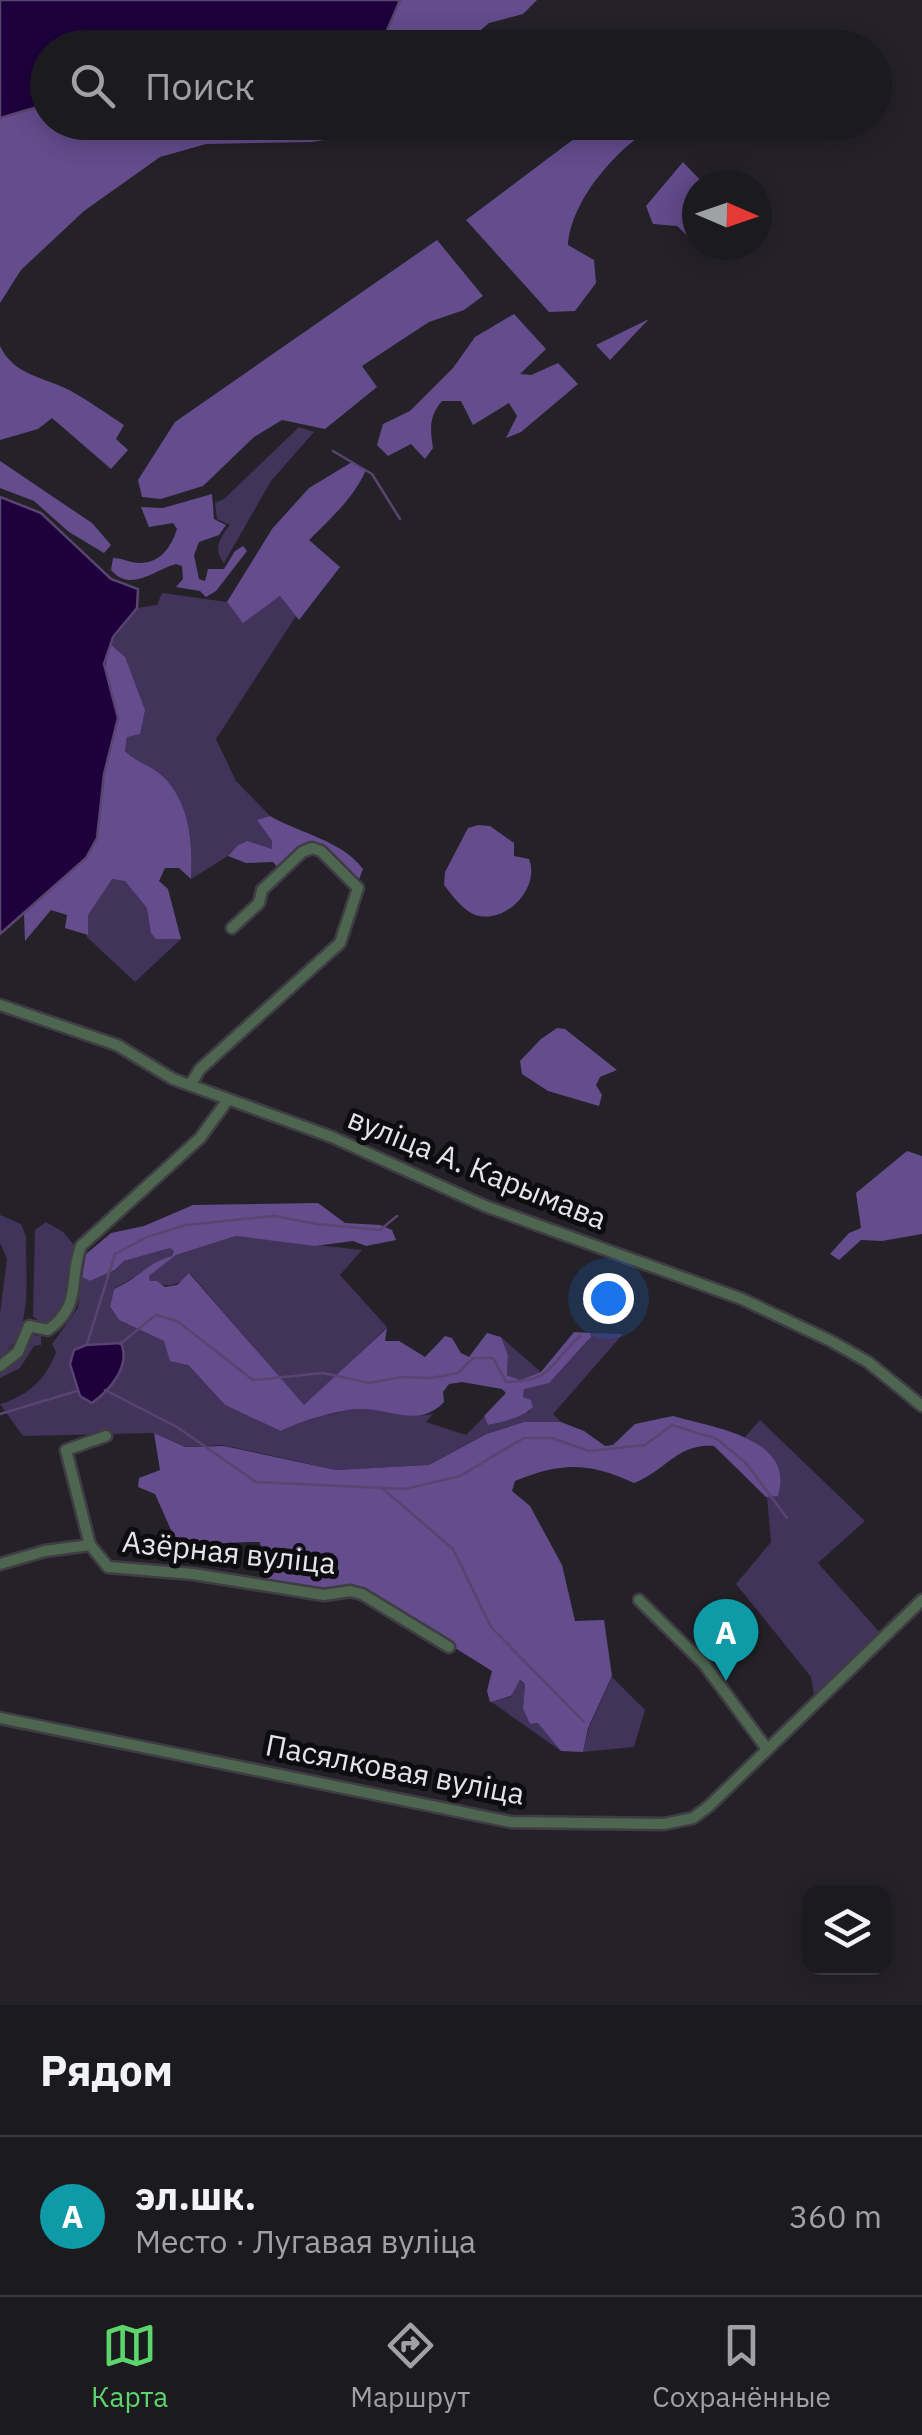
<!DOCTYPE html>
<html lang="ru">
<meta charset="utf-8">
<style>
body{margin:0;font-family:"IBM Plex Sans",sans-serif;background:#242327;color:#f1f3f6}
.controls{position:absolute;right:30px;bottom:30px;display:grid;overflow:hidden;border-radius:20px;box-shadow:0 5px 25px #0003}
.controls button{width:90px;height:90px;display:grid;place-items:center;padding:0;border:0;border-bottom:2px solid #39383c;background:#1b1a1e;color:#f1f3f6;font:50px sans-serif}
.compass{position:absolute;left:682px;top:170px;width:90px;height:90px;border-radius:50%;background:#1b1a1e;box-shadow:0 5px 25px #0003;rotate:92deg}
.you{position:absolute;left:608px;top:1298px;width:35px;height:35px;margin:-25px;border:8px solid #fff;border-radius:50%;background:#1a73e8;box-shadow:0 0 0 15px #1a73e833}
.badge{display:grid;place-items:center;width:65px;height:65px;border-radius:50%;background:#5dd56d;color:#fff;font-size:32px;font-weight:700}
.pin{position:absolute;translate:-50% -82px;filter:drop-shadow(0 2px 5px #0008)}
.pin::after{content:'';position:absolute;top:52px;width:35px;height:30px;background:inherit;clip-path:polygon(0 0,100% 0,50% 100%)}
.list{margin:0;padding:0;list-style:none}
h2{display:flex;justify-content:space-between;align-items:center;height:130px;margin:0;padding:0 40px;font-size:42px}
h2 small{font-size:32px;font-weight:400;color:#a0a1a4}
.list li{display:grid;grid-template-columns:65px 1fr auto;gap:30px;align-items:center;box-sizing:border-box;height:160px;padding:0 40px;border-top:2px solid #39383c}
.list b{display:block;font-size:38px;white-space:nowrap}
.list p{margin:0;font-size:32px;white-space:nowrap;color:#a0a1a4}
.list em{font-size:32px;font-style:normal;color:#a0a1a4}
.icon{flex:none;width:55px;height:55px;fill:none;stroke:currentColor;stroke-width:2;stroke-linecap:round;stroke-linejoin:round}
.map{position:relative;flex:none;width:922px;height:2005px;overflow:hidden}
.search{position:absolute;background:#1b1a1e;box-shadow:0 5px 25px #0003;left:30px;right:30px;top:30px;height:110px;display:flex;align-items:center;gap:25px;box-sizing:border-box;padding:0 35px;border-radius:55px;color:#a0a1a4;font-size:38px}
.sheet{height:290px;background:#1b1a1e}
nav{display:flex;justify-content:space-around;align-items:center;box-sizing:border-box;height:140px;border-top:2px solid #39383c;background:#1b1a1e;font-size:28px;color:#a0a1a4}
nav a{display:grid;justify-items:center;gap:5px}
nav .on{color:#5dd56d}
.map>svg:first-child{display:block}
.green{fill:#41335a;fill-rule:evenodd}
.forest{fill:#644c8d}
.water{fill:#1d003c;stroke:#594470;stroke-width:2.5}
.lines{fill:none;stroke-linecap:round;stroke-linejoin:round}
.stream{stroke:#594470;stroke-width:2.5}
.minor-casing{stroke:#3f3d43;stroke-width:15}
.minor{stroke:#4e664f;stroke-width:10}
.labels{text-anchor:middle;stroke-width:10;stroke-linejoin:round;paint-order:stroke}
.street-label{font-size:30px;fill:#e6e4e9;stroke:#0d0c0f}
</style>
<div class="map">
<svg width="922" height="2005" viewBox="0 0 922 2005">
<rect width="100%" height="100%" fill="#242228"/>
<g class="green">
<path d="M299 427 314 432 271 481 224 563C212 549 221 536 230 525L217 519 215 503 224 499Z"/>
<path d="M162 593 227 602 243 622 280 596 296 616 216 739 236 781 270 816 258 820 272 841 273 850 237 846 228 856 191 879C193 843 190 799 159 773 148 764 136 762 125 751L127 737 110 644 137 608 157 605Z"/>
<path d="M111 879 125 880 148 908 156 939H181L135 982 87 937V916Z"/>
<path d="M0 1215 21 1224 26 1237C25 1275 35 1333 0 1357V1314L7 1259 0 1243Z"/>
<path d="M46 1222 63 1232 75 1246C69 1274 77 1314 42 1324L33 1316 35 1230Z"/>
<path d="M236 1236 362 1250 340 1275 387 1327 304 1406 190 1273C177 1287 168 1288 150 1281L149 1276 176 1255Z"/>
<path d="M170 1248 174 1251 172 1256C149 1262 138 1278 114 1288L110 1308 119 1320 165 1341 225 1405 281 1430C297 1423 343 1409 360 1409 385 1408 408 1419 433 1414L426 1422 466 1435 484 1417 489 1425 529 1412 533 1406 531 1400 523 1397 524 1388 548 1383 588 1341 590 1333 623 1334 553 1414 561 1422H524L485 1434 429 1465 336 1470 223 1445 185 1447 154 1433 23 1436 0 1404C28 1396 46 1379 56 1352L52 1344 78 1308 81 1268 82 1277 90 1281 116 1270 124 1261ZM121 1343C132 1365 109 1391 91 1402L80 1396 69 1364 74 1350 87 1345Z"/>
<path d="M33 1335 41 1336V1345L34 1346 20 1368 0 1378V1372L21 1358Z"/>
<path d="M501 1337 541 1372 520 1380 507 1375 508 1355Z"/>
<path d="M760 1420 865 1521 818 1563 882 1635 815 1702 811 1677 736 1584 771 1542 767 1497 778 1496C788 1466 770 1451 745 1437Z"/>
<path d="M612 1677 645 1710 634 1747 583 1752 589 1727Z"/>
<path d="M518 1680 525 1684 523 1709 530 1724 539 1723 561 1751 490 1701 511 1697Z"/>
</g>
<g class="forest">
<path d="M400 0H537L523 14 489 23 461 47 375 48 386 33Z"/>
<path d="M47 104 48 122H337L350 136 311 142 206 144 160 157 84 211 21 270 0 303V118Z"/>
<path d="M595 123H660C620 144 571 199 568 245L594 260 596 283 575 311 549 312 466 220Z"/>
<path d="M683 162 705 185H697V245H722L714 251 697 245 677 226 653 224 646 206Z"/>
<path d="M437 240 483 296 464 310 429 322 362 366 377 387 325 429 282 420 254 437 203 486 161 499 142 497 138 480 175 422Z"/>
<path d="M514 314 546 349 520 374 531 375 558 363 578 384 521 432 506 438 517 416 509 403 473 425 461 401H442C429 416 430 429 433 448L425 459 411 444 388 456 377 445 383 424 410 411 453 368 475 337Z"/>
<path d="M649 319 610 360 596 345Z"/>
<path d="M0 346C14 376 45 377 71 391 89 401 107 414 124 425L116 439 128 450 111 469 52 418 38 429 0 440Z"/>
<path d="M0 461 92 523 111 545 104 553 69 532 34 501 0 488Z"/>
<path d="M352 462 366 470C353 499 331 518 309 540L340 567 299 620 280 596 243 623 227 602 272 529 309 488Z"/>
<path d="M212 494 214 519 226 525 219 535 199 542 194 555 199 579 205 581 208 569H224L235 551 243 546 247 551 216 591 206 597 200 591 176 587 183 579 182 566 176 564C154 570 131 593 111 570L113 558C122 558 131 563 139 563 161 563 171 547 177 529L173 523 149 527 141 507 163 508Z"/>
<path d="M110 644 125 657 145 710 140 734 127 737 125 751C136 762 148 764 159 773 190 799 193 842 191 879L179 868H165L159 881 168 889 181 939H156L151 933 147 908 125 881 112 879 88 915V935L65 928 67 915 51 910 25 941 24 914 86 858 97 838 104 775 118 718 104 673Z"/>
<path d="M270 816C299 833 343 841 363 869L358 882 326 849 310 841 280 870 273 862 246 863 228 856 237 846 247 841 272 849V841L257 820Z"/>
<path d="M478 825 490 826 514 843V856L529 859C541 889 503 927 473 914 461 908 452 895 444 885L445 872 468 828Z"/>
<path d="M557 1028 565 1029 617 1070 600 1077 596 1085 602 1095 599 1106 548 1091 522 1074 520 1061 541 1039Z"/>
<path d="M907 1151 922 1156V1234L882 1241 861 1240 839 1260 830 1254 849 1233 861 1228 856 1193Z"/>
<path d="M318 1203 345 1223 380 1225 392 1230 396 1240 366 1246 353 1241 315 1246 236 1236 176 1255 149 1276 150 1281H157L165 1287 177 1285 189 1273 304 1405 387 1328 385 1341H399L425 1357 445 1336 452 1338 461 1353 469 1357 487 1333 501 1337 508 1355 507 1375 520 1380 541 1372 574 1332 590 1333 591 1337 549 1383 524 1389 523 1397 531 1400 533 1407C525 1417 501 1422 488 1425L484 1416 506 1393 502 1389 462 1382 449 1384 443 1392 444 1402C418 1429 392 1408 359 1409 342 1409 297 1422 281 1431L225 1405 188 1365 170 1361 164 1341 119 1320 110 1307 114 1289C139 1278 148 1262 172 1256L174 1251 170 1248 124 1261 115 1270 90 1281 82 1277 86 1254 111 1233 144 1226 193 1205Z"/>
<path d="M673 1416C711 1427 797 1438 778 1496L766 1497 714 1446C677 1443 666 1471 634 1483 589 1462 561 1462 515 1481L512 1491 530 1506 562 1565 575 1621 604 1620 612 1676 588 1728 583 1752 561 1751 538 1723 530 1724 523 1709 525 1684 520 1680 511 1696 490 1702 487 1691 492 1671 357 1587 324 1590 266 1579 260 1542C237 1541 193 1547 175 1539L155 1494 138 1487 139 1478 160 1470 154 1433 185 1447 224 1446 336 1470 429 1465 486 1434 524 1422H561L584 1431 605 1446 613 1445 635 1424Z"/>
</g>
<g class="water">
<path d="M0 0H400L386 33 375 47 48 48 47 104 0 118Z"/>
<path d="M0 497 41 513 111 579 138 589 137 608 113 637 104 664 118 718 104 774 97 838 86 858 0 934Z"/>
<path d="M121 1343C131 1366 110 1390 92 1403L80 1396 70 1364 74 1350 86 1345Z"/>
</g>
<g class="lines">
<g class="stream">
<path d="M333 451 372 474 400 519"/>
<path d="M87 1344 115 1254 147 1237 186 1225 274 1216 317 1224 380 1230 397 1216"/>
<path d="M120 1344 156 1315 177 1321 253 1380 323 1373 369 1383 401 1377 431 1378 458 1373 473 1358H493L506 1382C554 1381 548 1365 580 1336"/>
<path d="M105 1390 177 1427 256 1482 405 1489 460 1476 524 1438H552L589 1451 645 1445 672 1425 717 1439 746 1463 787 1518"/>
<path d="M0 1414 77 1391"/>
<path d="M382 1488 453 1549 491 1627 584 1722"/>
</g>
<defs>
<g id="minor">
<path d="M0 1005 117 1045 173 1079 332 1137 485 1206 742 1299 831 1341 868 1362 922 1406"/>
<path d="M190 1085 200 1069 340 943 358 888 321 851 312 848 302 852 262 890 259 903 232 928"/>
<path d="M0 1366 18 1352 29 1326 48 1330C83 1305 68 1280 81 1246L200 1138 227 1101"/>
<path d="M90 1545 66 1450 106 1436"/>
<path d="M0 1564 45 1551 90 1545 108 1567 193 1574 324 1595 350 1591 362 1594 449 1647"/>
<path d="M639 1600 704 1664 767 1749"/>
<path d="M0 1718 511 1822 664 1824 693 1818 709 1806 922 1600"/>
</g>
</defs>
<use href="#minor" class="minor-casing"/>
<use href="#minor" class="minor"/>
</g>
<g class="labels">
<g class="street-label">
<text transform="translate(477 1169) rotate(22)" y="10">вуліца А. Карымава</text>
<text transform="translate(229 1553) rotate(6)" y="10">Азёрная вуліца</text>
<text transform="translate(395 1770) rotate(11)" y="10">Пасялковая вуліца</text>
</g>
</g>
</svg>
<div class="controls">
<button><svg class="icon" aria-label="layers" viewBox="0 0 24 24"><path d="M12 4l9 5-9 5-9-5zM3 14l9 5 9-5"/></svg></button>
</div>
<svg class="compass" viewBox="-18 -18 36 36"><path d="M0-13l5 13h-10z" fill="#e53935"/><path d="M0 13l5-13h-10z" fill="#a0a1a4"/></svg>
<div class="you"></div>
<div class="pin badge" style="left:726px;top:1681px;background:#0f9aa8">A</div>
<div class="search"><svg class="icon" aria-label="search" viewBox="0 0 24 24"><circle cx="10" cy="10" r="6"/><path d="M15 15l6 6"/></svg>Поиск</div>
</div>
<section class="sheet">
<h2>Рядом<small></small></h2>
<ul class="list">
<li><span class="badge" style="background:#0f9aa8">A</span><div><b>эл.шк.</b><p>Место · Лугавая вуліца</p></div><em>360 m</em></li>
</ul>
</section>
<nav>
<a class="on"><svg class="icon" aria-label="map" viewBox="0 0 24 24"><path d="M3 6l6-2 6 2 6-2v14l-6 2-6-2-6 2zM9 4v14M15 6v14"/></svg>Карта</a>
<a><svg class="icon" aria-label="directions" viewBox="0 0 24 24"><path d="M12 3l9 9-9 9-9-9zM9 14v-3h6M13 9l2 2-2 2"/></svg>Маршрут</a>
<a><svg class="icon" aria-label="saved" viewBox="0 0 24 24"><path d="M7 4h10v16l-5-4-5 4z"/></svg>Сохранённые</a>
</nav>
